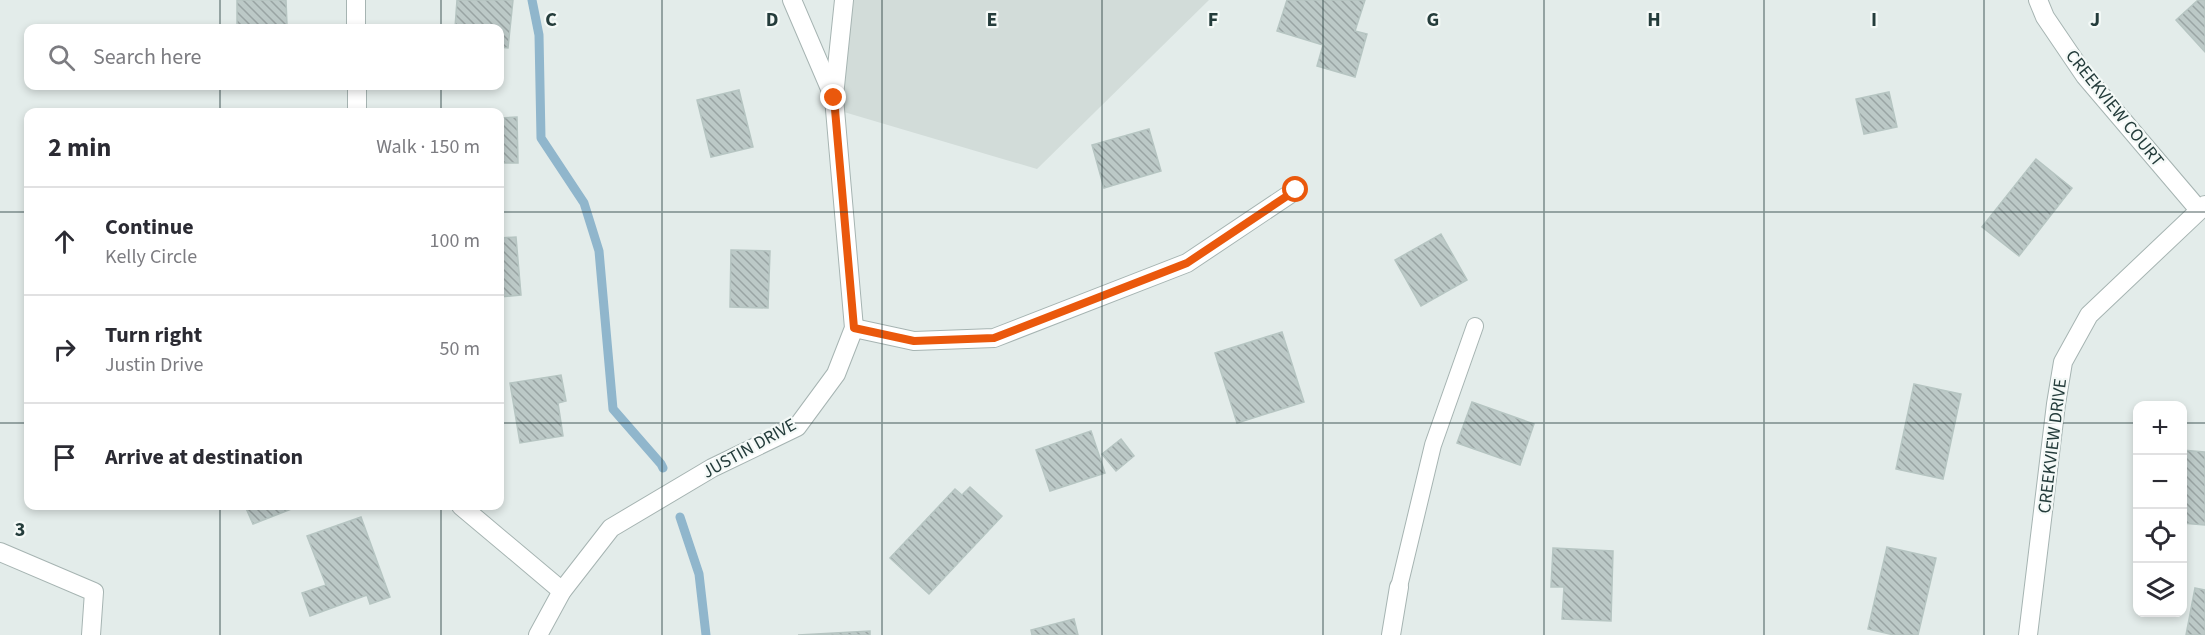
<!DOCTYPE html>
<meta charset="utf-8">
<style>
body{margin:0;font-family:"Source Sans 3",sans-serif;background:#f7f7f7;color:#2b2b33}
.controls{position:absolute;right:18px;bottom:18px;display:grid;overflow:hidden;border-radius:12px;box-shadow:0 3px 9px #0003}
.controls button{width:54px;height:54px;display:grid;place-items:center;padding:0;border:0;border-bottom:2px solid #e1e1e2;background:#fff;color:#2b2b33;font:30px sans-serif}
.stop{position:absolute;width:18px;height:18px;margin:-14px;border:4px solid #ea580c;border-radius:50%;background:#fff}
.stop.end{background:#ea580c;border-color:#fff;box-shadow:0 2px 6px #0008}
.list{margin:0;padding:0;list-style:none}
h2{display:flex;justify-content:space-between;align-items:center;height:78px;margin:0;padding:0 24px;font-size:26px}
h2 small{font-size:20px;font-weight:400;color:#7c7c81}
.list li{display:grid;grid-template-columns:39px 1fr auto;gap:18px;align-items:center;box-sizing:border-box;height:108px;padding:0 24px;border-top:2px solid #e1e1e2}
.list b{display:block;font-size:22px;white-space:nowrap}
.list p{margin:0;font-size:20px;white-space:nowrap;color:#7c7c81}
.list em{font-size:20px;font-style:normal;color:#7c7c81}
.icon{flex:none;width:33px;height:33px;fill:none;stroke:currentColor;stroke-width:2;stroke-linecap:round;stroke-linejoin:round}
.map{position:relative;flex:none;width:2205px;height:635px;overflow:hidden}
.search{position:absolute;background:#fff;box-shadow:0 3px 9px #0003;left:24px;top:24px;width:480px;height:66px;display:flex;align-items:center;gap:15px;box-sizing:border-box;padding:0 21px;border-radius:12px;color:#7c7c81;font-size:22px}
.panel{position:absolute;background:#fff;box-shadow:0 3px 9px #0003;left:24px;top:108px;width:480px;height:402px;border-radius:12px}
.map>svg:first-child{display:block}
.built{fill:#d2dcd9}
.lines{fill:none;stroke-linecap:round;stroke-linejoin:round}
.stream{stroke:#90b6cc;stroke-width:9}
.building{fill:url(#building-back-hatch);stroke:#b6c5c2;stroke-width:1.5}
.lane-casing{stroke:#a6b4b2;stroke-width:18}
.street-casing{stroke:#a6b4b2;stroke-width:20}
.lane{stroke:#fff;stroke-width:16}
.street{stroke:#fff;stroke-width:18}
.route{stroke:#ea580c;stroke-width:8}
.grid{fill:none;stroke:#243c3b;stroke-width:1.5;stroke-opacity:0.55}
.labels{text-anchor:middle;stroke-width:4.5;stroke-linejoin:round;paint-order:stroke}
.street-label{font-size:18px;fill:#243c3b;stroke:#f4f9f7}
.grid-label{font-size:20px;text-anchor:middle;font-weight:bold;fill:#243c3b;stroke:#f4f9f7;stroke-width:4.5;stroke-linejoin:round;paint-order:stroke}
</style>
<div class="map">
<svg width="2205" height="635" viewBox="0 0 2205 635">
<defs>
<pattern id="building-back-hatch" width="6" height="6" patternUnits="userSpaceOnUse" patternTransform="scale(1.5)"><rect width="6" height="6" fill="#bcc9c7"/><path d="M-1 5l2 2M0 0l6 6M5-1l2 2" fill="none" stroke="#99a4a3"/></pattern>
</defs>
<rect width="100%" height="100%" fill="#e3ecea"/>
<path class="built" d="M836 0H1209L1037 169 827 107Z"/>
<g class="lines">
<g class="stream">
<path d="M532 0 539 35 541 138 584 203 599 251 613 409 661 464 663 468"/>
<path d="M680 517 699 574 706 635"/>
</g>
</g>
<g class="building">
<path d="M237 0H286L287 25 237 26Z"/>
<path d="M457 0H513L508 48 500 47V28H455Z"/>
<path d="M1287 0H1365L1355 31 1367 34 1355 77 1317 66 1323 45 1277 31Z"/>
<path d="M2198 0H2205V52L2176 20Z"/>
<path d="M739 90 753 147 711 157 697 100Z"/>
<path d="M1889 92 1897 127 1864 134 1856 99Z"/>
<path d="M517 117 518 163H500V118Z"/>
<path d="M1149 129 1161 171 1104 188 1092 145Z"/>
<path d="M2036 159 2072 188 2019 256 1982 227Z"/>
<path d="M1441 234 1467 280 1421 306 1395 260Z"/>
<path d="M516 237 521 295 500 297V238Z"/>
<path d="M731 250 770 251 768 308 730 307Z"/>
<path d="M1282 332 1304 402 1237 423 1215 353Z"/>
<path d="M561 375 566 401 558 403 563 436 520 443 510 383Z"/>
<path d="M1914 384 1961 394 1943 479 1896 469Z"/>
<path d="M1472 402 1534 424 1520 465 1457 443Z"/>
<path d="M1091 431 1105 473 1050 491 1036 450Z"/>
<path d="M1121 439 1134 456 1116 471 1102 454Z"/>
<path d="M2182 450 2205 452V525L2182 523Z"/>
<path d="M970 487 1002 516 929 594 890 558 955 489 962 495Z"/>
<path d="M245 506H299L253 524Z"/>
<path d="M361 517 390 597 370 604 367 595 310 616 302 593 326 585 307 536Z"/>
<path d="M1887 547 1936 558 1918 635H1894L1868 629Z"/>
<path d="M1553 548 1613 551 1611 621 1562 619 1564 587H1551Z"/>
<path d="M2195 588 2205 590V635H2186Z"/>
<path d="M1074 619 1078 635H1032L1031 630Z"/>
<path d="M870 631V635H798Z"/>
</g>
<g class="lines">
<defs>
<path id="lane" d="M1399 587 1433 445 1475 326"/>
<g id="street">
<path d="M356 0V28"/>
<path d="M2038 0 2045 17 2085 76 2199 210"/>
<path d="M357 86V112"/>
<path d="M834 96 844 0"/>
<path d="M854 328 914 341 994 338 1187 263 1296 190"/>
<path d="M461 506 562 591"/>
<path d="M0 552 94 592 91 635"/>
<path d="M538 635 562 591 611 528 712 468 797 427 836 374 854 328 834 98 792 0"/>
<path d="M1391 635 1399 587"/>
<path d="M2028 635 2056 404 2063 362 2089 315 2205 205"/>
</g>
</defs>
<use href="#lane" class="lane-casing"/>
<use href="#street" class="street-casing"/>
<use href="#lane" class="lane"/>
<use href="#street" class="street"/>
</g>
<g class="lines">
<path class="route" d="M834 98 854 328 914 341 994 338 1187 263 1296 190"/>
</g>
<path class="grid" d="M220 0V28M441 0V28M662 0V635M882 0V635M1102 0V635M1323 0V635M1544 0V635M1764 0V635M1984 0V635M220 86V112M441 86V112M0 212H28M500 212H2205M0 423H28M500 423H2138M2182 423H2205M220 506V635M441 506V635"/>
<g class="labels">
<g class="street-label">
<text transform="translate(2115 108) rotate(51)" y="6">CREEKVIEW COURT</text>
<text transform="translate(2052 446) rotate(-83)" y="6">CREEKVIEW DRIVE</text>
<text transform="translate(749 448) rotate(-29)" y="6">JUSTIN DRIVE</text>
</g>
</g>
<g class="grid-label">
<text x="551" y="26">C</text>
<text x="772" y="26">D</text>
<text x="992" y="26">E</text>
<text x="1213" y="26">F</text>
<text x="1433" y="26">G</text>
<text x="1654" y="26">H</text>
<text x="1874" y="26">I</text>
<text x="2095" y="26">J</text>
<text x="20" y="536">3</text>
</g>
</svg>
<div class="controls">
<button>+</button>
<button>−</button>
<button><svg class="icon" aria-label="locate" viewBox="0 0 24 24"><circle cx="12" cy="12" r="6"/><path d="M12 2v4M12 18v4M2 12h4M18 12h4"/></svg></button>
<button><svg class="icon" aria-label="layers" viewBox="0 0 24 24"><path d="M12 4l9 5-9 5-9-5zM3 14l9 5 9-5"/></svg></button>
</div>
<div class="stop" style="left:1296px;top:190px"></div>
<div class="stop end" style="left:834px;top:98px"></div>
<div class="search"><svg class="icon" aria-label="search" viewBox="0 0 24 24"><circle cx="10" cy="10" r="6"/><path d="M15 15l6 6"/></svg>Search here</div>
<section class="panel">
<h2>2 min<small>Walk · 150 m</small></h2>
<ul class="list">
<li><svg class="icon" aria-label="ahead" viewBox="0 0 24 24"><path d="M12 20V5M6 11l6-6 6 6"/></svg><div><b>Continue</b><p>Kelly Circle</p></div><em>100 m</em></li>
<li><svg class="icon" aria-label="right" viewBox="0 0 24 24"><path d="M7 20v-9h11M14 6l5 5-5 5"/></svg><div><b>Turn right</b><p>Justin Drive</p></div><em>50 m</em></li>
<li><svg class="icon" aria-label="arrive" viewBox="0 0 24 24"><path d="M6 21V4h12l-3 4 3 4H6"/></svg><div><b>Arrive at destination</b></div></li>
</ul>
</section>
</div>
